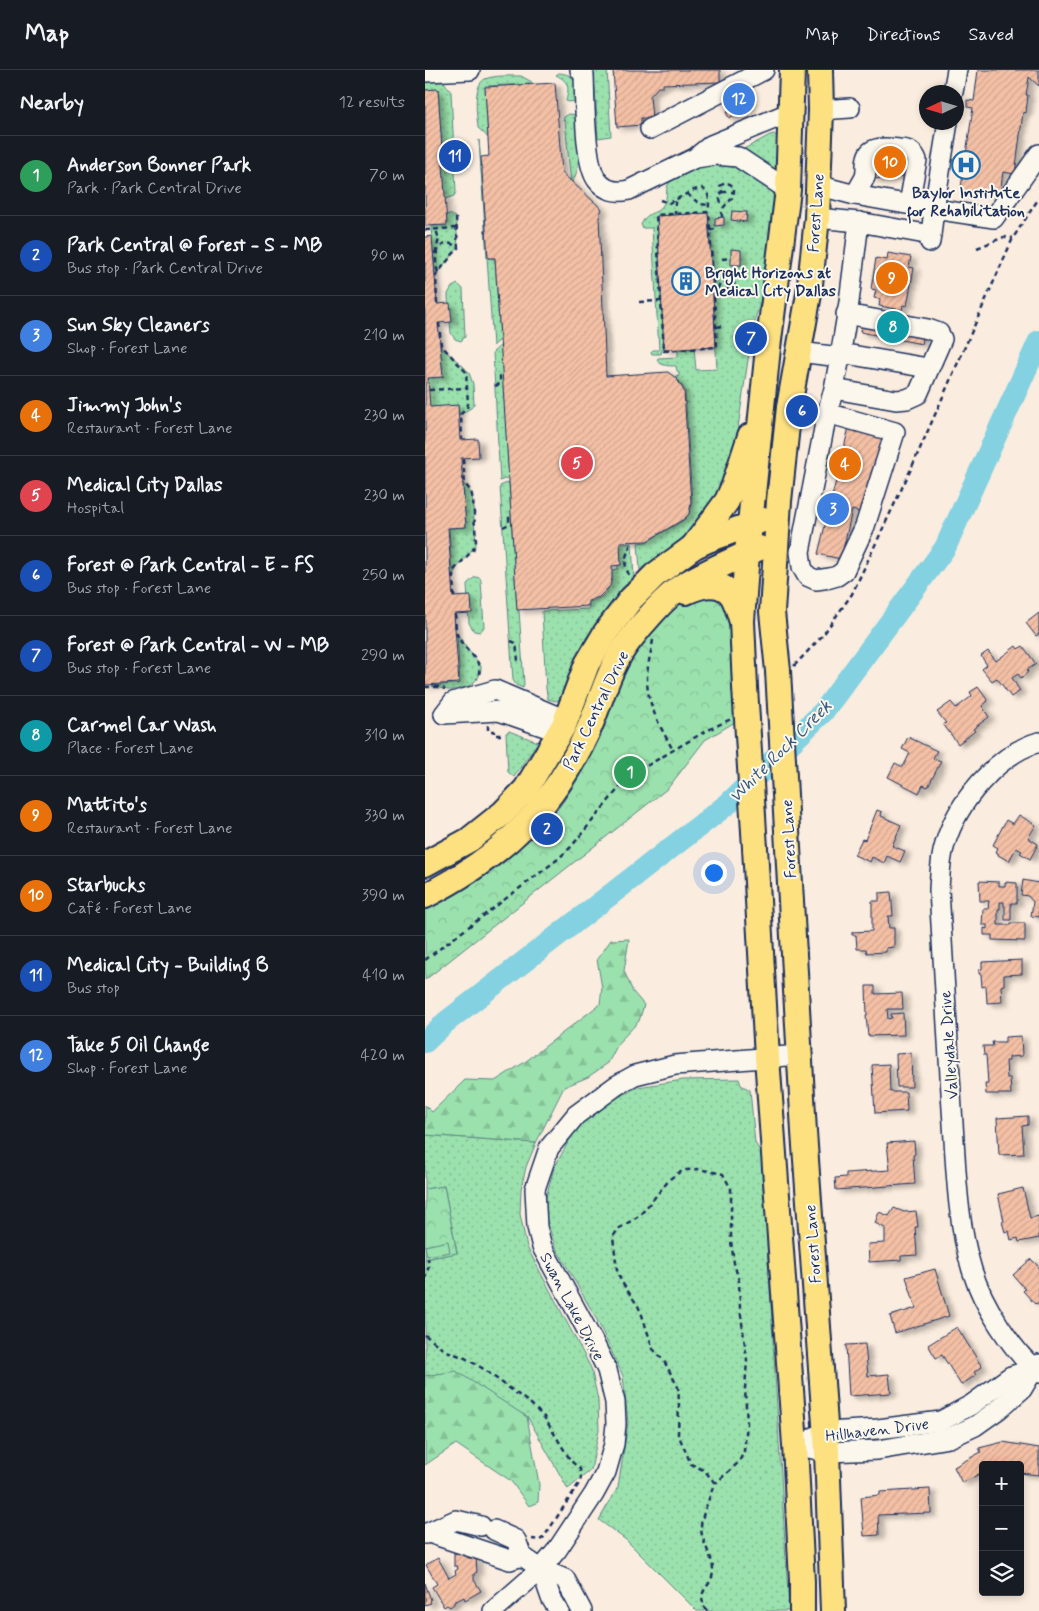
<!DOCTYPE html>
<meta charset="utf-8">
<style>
body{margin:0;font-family:Mynerve,sans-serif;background:#242831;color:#f1f3f6}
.controls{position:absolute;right:15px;bottom:15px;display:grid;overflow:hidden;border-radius:5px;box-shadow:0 2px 8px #0003}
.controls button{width:45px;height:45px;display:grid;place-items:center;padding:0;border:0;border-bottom:1px solid #363941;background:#171b24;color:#f1f3f6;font:25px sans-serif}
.compass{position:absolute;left:494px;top:15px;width:45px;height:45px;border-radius:50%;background:#171b24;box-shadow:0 2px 8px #0003;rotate:266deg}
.you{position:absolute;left:288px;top:802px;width:18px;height:18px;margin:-12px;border:4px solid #fff;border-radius:50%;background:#1a73e8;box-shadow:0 0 0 8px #1a73e833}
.badge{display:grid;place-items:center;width:32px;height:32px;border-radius:50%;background:#1a73e8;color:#fff;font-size:16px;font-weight:700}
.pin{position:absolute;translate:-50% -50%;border:2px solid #fff;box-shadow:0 1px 5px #0006}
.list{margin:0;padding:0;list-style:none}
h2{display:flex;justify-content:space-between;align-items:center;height:65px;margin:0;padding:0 20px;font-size:21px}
h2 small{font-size:16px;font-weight:400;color:#9ea1a6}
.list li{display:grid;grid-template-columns:32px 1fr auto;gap:15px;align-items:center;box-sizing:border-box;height:80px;padding:0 20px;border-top:1px solid #363941}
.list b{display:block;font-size:19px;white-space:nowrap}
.list p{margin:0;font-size:16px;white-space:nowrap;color:#9ea1a6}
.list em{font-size:16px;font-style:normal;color:#9ea1a6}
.icon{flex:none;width:28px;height:28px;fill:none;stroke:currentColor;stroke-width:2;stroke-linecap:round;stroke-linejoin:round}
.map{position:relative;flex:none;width:614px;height:1541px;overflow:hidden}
header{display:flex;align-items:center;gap:30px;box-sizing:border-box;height:70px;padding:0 25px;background:#171b24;border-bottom:1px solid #363941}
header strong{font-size:24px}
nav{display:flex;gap:28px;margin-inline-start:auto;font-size:18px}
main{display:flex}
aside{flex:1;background:#171b24}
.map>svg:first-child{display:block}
.grass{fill:url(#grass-dots);stroke:#5b8886}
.forest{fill:url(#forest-firs);stroke:#5b8886}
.park{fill:url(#park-crowns);stroke:#5b8886}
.pitch{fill:#9be1ad;stroke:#5b8886}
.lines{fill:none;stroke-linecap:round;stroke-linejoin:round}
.river{stroke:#83d1e1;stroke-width:22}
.building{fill:url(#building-hatch);stroke:#1b2f5e;filter:url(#shadow)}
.minor-casing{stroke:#1b2f5e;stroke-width:22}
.major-casing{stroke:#1b2f5e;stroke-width:28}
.path{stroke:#1b2f5e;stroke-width:2.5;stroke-dasharray:5 4;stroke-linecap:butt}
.minor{stroke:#fbf7ec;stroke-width:19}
.major{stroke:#fde080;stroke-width:24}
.major-bridge-casing{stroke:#1b2f5e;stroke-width:28;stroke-linecap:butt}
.major-bridge{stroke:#fde080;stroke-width:24}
.labels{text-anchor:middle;stroke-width:4;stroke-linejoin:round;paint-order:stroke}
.poi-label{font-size:16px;font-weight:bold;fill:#1b2f5e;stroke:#fbf7ec}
.street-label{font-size:16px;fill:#1b2f5e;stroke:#fbf7ec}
.water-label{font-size:18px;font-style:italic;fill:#35587f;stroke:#fbf7ec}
</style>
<header>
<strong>Map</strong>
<nav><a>Map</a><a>Directions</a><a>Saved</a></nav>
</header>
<main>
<aside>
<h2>Nearby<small>12 results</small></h2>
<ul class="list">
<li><span class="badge" style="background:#2e9e5b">1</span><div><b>Anderson Bonner Park</b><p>Park · Park Central Drive</p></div><em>70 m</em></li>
<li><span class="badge" style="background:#1a4fb4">2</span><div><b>Park Central @ Forest - S - MB</b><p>Bus stop · Park Central Drive</p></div><em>90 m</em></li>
<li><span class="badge" style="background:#3f7fe0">3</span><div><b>Sun Sky Cleaners</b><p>Shop · Forest Lane</p></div><em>210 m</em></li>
<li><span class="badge" style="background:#e8710a">4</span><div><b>Jimmy John's</b><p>Restaurant · Forest Lane</p></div><em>230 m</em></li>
<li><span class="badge" style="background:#e0444e">5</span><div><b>Medical City Dallas</b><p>Hospital</p></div><em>230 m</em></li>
<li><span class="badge" style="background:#1a4fb4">6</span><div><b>Forest @ Park Central - E - FS</b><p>Bus stop · Forest Lane</p></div><em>250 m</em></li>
<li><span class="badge" style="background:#1a4fb4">7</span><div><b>Forest @ Park Central - W - MB</b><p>Bus stop · Forest Lane</p></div><em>290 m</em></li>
<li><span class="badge" style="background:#0f9aa8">8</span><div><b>Carmel Car Wash</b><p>Place · Forest Lane</p></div><em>310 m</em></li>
<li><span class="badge" style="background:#e8710a">9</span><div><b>Mattito's</b><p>Restaurant · Forest Lane</p></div><em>330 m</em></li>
<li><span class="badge" style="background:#e8710a">10</span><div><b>Starbucks</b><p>Café · Forest Lane</p></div><em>390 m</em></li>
<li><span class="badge" style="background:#1a4fb4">11</span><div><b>Medical City - Building B</b><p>Bus stop</p></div><em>410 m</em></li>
<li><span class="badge" style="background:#3f7fe0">12</span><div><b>Take 5 Oil Change</b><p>Shop · Forest Lane</p></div><em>420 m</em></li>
</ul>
</aside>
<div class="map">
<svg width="614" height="1541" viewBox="0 0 614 1541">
<defs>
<pattern id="grass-dots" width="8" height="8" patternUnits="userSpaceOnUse" patternTransform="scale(1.25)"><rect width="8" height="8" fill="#9be1ad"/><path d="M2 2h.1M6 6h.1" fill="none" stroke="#85c197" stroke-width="1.8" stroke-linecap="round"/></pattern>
<pattern id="forest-firs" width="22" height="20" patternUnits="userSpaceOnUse" patternTransform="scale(1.25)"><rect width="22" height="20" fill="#9be1ad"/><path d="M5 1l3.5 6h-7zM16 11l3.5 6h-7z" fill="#85c197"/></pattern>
<pattern id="park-crowns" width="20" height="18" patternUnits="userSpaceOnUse" patternTransform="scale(1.25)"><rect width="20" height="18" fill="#9be1ad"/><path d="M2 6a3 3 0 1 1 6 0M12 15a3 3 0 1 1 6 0" fill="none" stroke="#85c197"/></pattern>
<pattern id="building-hatch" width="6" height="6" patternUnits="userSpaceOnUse" patternTransform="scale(1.25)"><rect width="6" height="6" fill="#f4c0a5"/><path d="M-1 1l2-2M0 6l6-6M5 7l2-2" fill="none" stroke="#d1a590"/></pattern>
<filter id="shadow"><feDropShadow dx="5.5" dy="3" stdDeviation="2.5" flood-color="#0004"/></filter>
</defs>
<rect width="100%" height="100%" fill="#faecde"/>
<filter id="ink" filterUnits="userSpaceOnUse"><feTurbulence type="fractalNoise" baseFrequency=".02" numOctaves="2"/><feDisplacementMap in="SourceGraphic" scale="10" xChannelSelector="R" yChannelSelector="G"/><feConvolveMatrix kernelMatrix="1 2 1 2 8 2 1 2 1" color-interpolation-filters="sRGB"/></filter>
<g filter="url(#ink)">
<g class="grass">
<path d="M164 0H182L186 66 173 68 170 18 169 10Z"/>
<path d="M134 3C154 5 151 15 150 31L144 32 141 31C144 18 145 12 131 5Z"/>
<path d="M96 6 107 12 106 14 60 16 63 68 59 63 53 58C52 46 47 16 60 9 70 5 85 6 96 6Z"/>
<path d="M0 11 19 12 26 22 31 122 29 126 20 129 13 19 0 20Z"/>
<path d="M144 44 153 45C154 70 159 92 146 115L140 51 138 50 139 47Z"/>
<path d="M349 64 353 67 352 103 317 80 345 65Z"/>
<path d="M54 70 63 188H70L75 270 68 276Z"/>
<path d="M301 90 351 120 349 145 339 220 331 246 324 283 310 378 309 385 302 396 303 405 292 429 262 469 216 502 215 500 213 473 221 472 259 450 264 444 267 432 260 320 250 307 254 306V302L252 301 251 296C245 296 235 296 232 290L233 288 253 287V279L269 278 271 300 292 299 283 143 232 146 239 280H237L236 284H227L226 282 228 280H234L227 158H218L216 155C223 139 231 146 238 135 244 128 239 121 244 113 247 109 282 94 289 92 293 91 297 91 301 90Z"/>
<path d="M21 144 27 145 31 148 33 178 13 202 10 208 6 156 22 155Z"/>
<path d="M33 214 38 219 40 267 36 271 30 269 26 263 23 228V224L27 217Z"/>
<path d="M76 275 84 407 75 411 68 282Z"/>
<path d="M15 276 39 297 44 303 48 314 49 334 46 338 34 345 33 336 4 338 3 308 18 307Z"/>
<path d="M84 412 92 540H94L99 614 98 618 91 615 88 610 75 416Z"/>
<path d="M38 413 47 424 51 475 31 499 27 506 24 458 41 457Z"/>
<path d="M207 473 209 509 185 537 161 568 135 629 131 631 123 629 121 619 117 541 164 539V532C182 528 187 516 186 500L193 499 191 475Z"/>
<path d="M50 507 55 508 56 511 59 557 55 562 49 561 44 553 42 514Z"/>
<path d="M32 564 56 596C57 613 38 621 23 620 17 619 12 617 7 616L35 613Z"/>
<path d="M84 661 113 672 89 707 83 702 81 663Z"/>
<path d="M314 1009 316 1015 325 1020 330 1073 337 1084 364 1541H272L201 1470 174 1450 193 1417 203 1353 198 1306 172 1250 130 1176 118 1138 129 1098 146 1067 169 1039 213 1017 258 1010Z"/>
<path d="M0 1065 111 1073 101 1097 96 1119 95 1144 102 1177 166 1298 173 1330 174 1360 166 1400 143 1419 102 1346 12 1304 0 1306V1189L32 1183 19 1116 0 1119Z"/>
</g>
<g class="forest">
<path d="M204 869 199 901 208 922 219 935 214 951 194 972 183 993 163 1007 139 1017 111 1073 0 1065V1035L7 1042 40 1010 70 1011 100 992 175 934 177 918 172 889 186 870Z"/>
<path d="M31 1301 102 1347 114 1414 113 1432 104 1436 86 1411 31 1374 0 1395V1306Z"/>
</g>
<g class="park">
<path d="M275 519 306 532 310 652 280 670 243 718 0 910V837C47 812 94 786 129 744 153 714 168 679 181 643 186 630 191 617 197 604 210 578 234 550 256 530 261 525 269 522 275 519Z"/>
<path d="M19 1116 32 1183 0 1189V1119Z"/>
</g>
<path class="pitch" d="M23 1171 25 1182 2 1186 0 1176Z"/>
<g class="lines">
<path class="river" d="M0 972 21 952 304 733 398 642 520 478 614 271"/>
</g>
<g class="building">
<path d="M188 0H295V12L238 14V17H233L225 26 227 48H216V55L192 57Z"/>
<path d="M553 0H614V16L604 7 601 25H603L601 43 598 42 590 104 578 102 575 125 544 121V125L535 124 548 38 542 37V30L549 31Z"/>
<path d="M130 13 137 103 177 139 174 147 181 306 243 302 252 309 259 321 266 433 264 444 259 449 222 471 195 472 196 495 187 496V508L185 516 174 527 163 531V536L92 540 70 188H63L56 87 64 86 60 17Z"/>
<path d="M13 19 22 155 0 156V20Z"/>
<path d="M319 21 325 31 323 32 325 37 304 48 301 42 309 38 303 26Z"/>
<path d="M479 85 480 106 448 109V98L451 97V87Z"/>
<path d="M307 141 322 142 321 152 306 150Z"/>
<path d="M283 143 291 277 239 280 232 146Z"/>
<path d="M299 147V155L290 156V148Z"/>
<path d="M7 166 12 234 25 233 27 252 13 253 18 307 3 308 5 337 33 335 35 370 53 369 54 387 36 388 41 457 23 458 28 527 46 526 47 543 29 544 34 613 0 615V167Z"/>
<path d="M306 179 316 180V195H306Z"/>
<path d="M463 183 486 187 484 197 489 198 482 236 478 235 477 240 454 236 455 229 449 228 451 220 446 219 451 188 462 190Z"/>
<path d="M439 241 501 253 497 274 435 262Z"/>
<path d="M424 357 458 366 439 443 427 440 416 489 393 484Z"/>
<path d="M614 543V564L611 566 601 553Z"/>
<path d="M591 576 593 579 598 576 611 594 602 600 603 602 596 608 593 604 587 608 595 621 586 627 572 608 567 611 557 599 562 595 556 586 563 581 571 591Z"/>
<path d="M553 617 563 631 557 636 564 647 548 659 550 661 533 674 518 654 521 653 512 642 526 632 531 638 547 626 545 622Z"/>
<path d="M483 667 512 681 508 688 516 691 503 717 498 715 494 723 463 707 470 693 478 697 485 683 477 679Z"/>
<path d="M452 740 457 742 456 746 476 755 467 776 480 781 475 792 462 786 459 793 447 787 445 792 429 785 437 769 440 770Z"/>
<path d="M594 745 611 755 603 768 613 774 605 789 595 783 597 781 591 778 584 791 573 785V783L571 782 573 778 568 775 581 750 588 754Z"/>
<path d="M598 810 614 813V847L606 846 608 832 603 826 596 825Z"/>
<path d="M554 811 574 812V816H580V812L592 813V833H586V850H580V836H579V832H575V839H573V855H586V853H600V871L567 870V865H559V858L562 859V855H557L558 839H563L564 831H555Z"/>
<path d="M466 822 468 846H463L464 858H469V877L461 878V882L442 883 441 879H432L431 865H427V862L447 861V831H454V823Z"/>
<path d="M597 890V904L579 905V915L576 916 577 932 562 933 561 916 557 917 556 904H554V900L557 899V892Z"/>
<path d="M441 916H450V924L477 923 478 939H462L463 949 467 948 466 944 478 943 479 965 443 966 441 946H442Z"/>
<path d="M596 966 597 986 584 987V991H581L582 1008H585L586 1024H561L560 1014H563L561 985H559L558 976H568L567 972H580V967Z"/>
<path d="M486 983 487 1017H472L471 984Z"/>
<path d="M464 994 465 1022H481L482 1041 450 1043 447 995Z"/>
<path d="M603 1046V1055L597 1056 599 1084 574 1085 572 1048Z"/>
<path d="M489 1071 490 1084 488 1085 490 1114 411 1120 410 1108 421 1107V1103L465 1100 462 1073Z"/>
<path d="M598 1118 605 1148 614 1146V1168L594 1172 593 1168 586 1170 584 1161 580 1162 577 1152 579 1151 573 1124Z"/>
<path d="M469 1138 479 1142 491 1141 493 1157H490L492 1185 476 1186V1190L444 1192 443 1174 460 1173V1158L450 1153 454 1142 464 1146Z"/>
<path d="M606 1189 614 1197V1233L613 1234 611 1233 610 1234 598 1221 600 1219 588 1205Z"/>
<path d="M510 1199 524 1246 470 1263 465 1246 491 1238 481 1207Z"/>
<path d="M532 1257 557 1297 549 1302 551 1305 536 1315 517 1285 511 1288 503 1275Z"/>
<path d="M440 1274 443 1306 464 1304 466 1323 424 1326 421 1275Z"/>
<path d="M578 1372 614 1378V1405L595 1403V1395H558V1402L537 1413 529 1397 556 1382 554 1378Z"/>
<path d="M505 1419 506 1443 453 1445 454 1465 439 1466 436 1427 455 1425V1422Z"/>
<path d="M29 1483 43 1484V1488H51L52 1502 49 1504V1510L56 1521 40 1530 39 1527 29 1532V1534L25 1537 22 1535 19 1537 7 1517 12 1514 1 1495 13 1488 24 1508 31 1504 30 1501 33 1499 32 1496H29Z"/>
<path d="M0 1513 6 1530 5 1531 6 1533 0 1535Z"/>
</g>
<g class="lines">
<defs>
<g id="minor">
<path d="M155 0 159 5C160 29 159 93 172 110 180 121 192 123 204 120L270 88 286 75 366 42"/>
<path d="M0 2 45 0"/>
<path d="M528 22 532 0"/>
<path d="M396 40 425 38"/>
<path d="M225 59 339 0"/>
<path d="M271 88 290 85 313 87 363 120"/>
<path d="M392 115 430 125 509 139 523 52"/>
<path d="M430 125C433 119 437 113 440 107 442 101 440 94 442 88 445 75 464 78 474 79 483 79 489 82 492 90L484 134"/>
<path d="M392 148 434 152 506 165 505 172"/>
<path d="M506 165 509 139 569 148 614 84"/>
<path d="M374 282 415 287 424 232 434 152"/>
<path d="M415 283 503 298"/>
<path d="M409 319 471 330 482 329 493 324 517 269 514 263 503 259 421 244"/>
<path d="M402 343 470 362 440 456 419 501 412 506 405 508 391 510 382 506 377 497 375 482 402 343 409 319 415 287"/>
<path d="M19 644 28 632 70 620 129 645 139 655"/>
<path d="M19 644 74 641 123 658 139 655"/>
<path d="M614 672C572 684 532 733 520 774 515 789 515 804 514 820 518 893 523 966 527 1039 531 1092 531 1148 547 1200 557 1233 587 1281 614 1303"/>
<path d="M389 1367 401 1362 453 1359 516 1351 546 1335 586 1306 609 1299"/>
<path d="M370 1375 402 1382 453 1380 524 1368 550 1356 574 1339 597 1319 609 1299 614 1294"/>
<path d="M69 1460 91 1470 97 1486 116 1499 140 1509 157 1541"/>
<path d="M4 1463 85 1490 97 1486"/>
<path d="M0 1464 31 1450 56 1456"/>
<path d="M116 1499 126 1528 134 1541"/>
<path d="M68 1541 116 1499 132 1480 169 1424 181 1402 189 1374 191 1354 190 1332 182 1300 169 1273 117 1177 112 1157 110 1119 124 1078 151 1045 192 1015 210 1005 250 995 375 985"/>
</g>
<g id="major">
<path d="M268 477 302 431 309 415 325 366"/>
<path d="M261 522C276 515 297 509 308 527 311 533 314 542 316 549"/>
<path d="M353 601 347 542 354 431 364 337 384 224 392 148 396 40 395 0"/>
<path d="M320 617 317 551 322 483 343 278 363 120 367 0"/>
<path d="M362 760 379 1062 402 1382 408 1541"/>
<path d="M330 778 342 987 370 1375 377 1511V1541"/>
<path d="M0 794 44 770 78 743 101 719 139 655 162 594 181 562 206 529 230 505 268 477 283 470 338 450"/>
<path d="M0 826C75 788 126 740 162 663 176 632 183 598 204 571 216 555 241 526 257 516 281 501 308 490 334 478"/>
</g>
</defs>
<use href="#minor" class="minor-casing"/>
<use href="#major" class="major-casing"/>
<g class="path">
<path d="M297 122H309"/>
<path d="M262 124 275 134 283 135"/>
<path d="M235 130 244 133 269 120 277 118C287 124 283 133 284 142"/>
<path d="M250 131V144"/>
<path d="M297 147C295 131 310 136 309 117L305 114 300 113 295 116 297 122 294 127 296 132 301 133"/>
<path d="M0 160 31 158"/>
<path d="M285 160 290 159 291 156"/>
<path d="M60 162 61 161"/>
<path d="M552 178 579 167 588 168"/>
<path d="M10 184 14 169 11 160"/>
<path d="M297 189 306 188"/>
<path d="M13 202C7 187 14 165 33 177"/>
<path d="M302 208 303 223"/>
<path d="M290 219 298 224H310"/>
<path d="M292 219 296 213 304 211 309 213 313 222"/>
<path d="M214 232 236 231 239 281 292 277 284 142 231 145 236 231"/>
<path d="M12 234 11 205 33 178 31 148"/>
<path d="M14 253 16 275 41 302 43 334 42 338 36 344 37 370"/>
<path d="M291 257 297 256"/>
<path d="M70 316 75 314V306L78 304"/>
<path d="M4 320 43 318"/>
<path d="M78 457 84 454V446L86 444"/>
<path d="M204 505C202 500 199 494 201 488 202 481 206 479 205 471"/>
<path d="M29 527 28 501 48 480 51 471 48 430 46 421 40 414 38 388"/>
<path d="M30 544C31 550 30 558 32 564 38 582 62 589 52 609"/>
<path d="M228 570C226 583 222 596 222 609 222 635 236 658 248 680"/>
<path d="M86 571 91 573 93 590H98"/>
<path d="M369 596 398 565 427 524 486 399 588 168 614 128"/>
<path d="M0 617H13L20 619"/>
<path d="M63 655V661H69V665H79"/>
<path d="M0 890 133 789 146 777 203 707 279 662 306 649"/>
<path d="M0 1209 4 1196 3 1188"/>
<path d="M0 1265 19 1280 40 1288 57 1298 106 1334 119 1347 146 1391 155 1399 156 1407 155 1412 119 1467 115 1470 107 1469"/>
<path d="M282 1541C269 1519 286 1520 288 1502 289 1487 276 1473 276 1457 276 1445 287 1425 289 1412L280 1401 266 1394 253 1364 254 1332 253 1317 239 1291 228 1279 217 1245 213 1236 196 1211 192 1200 188 1167 193 1159 214 1146 221 1138 245 1109 251 1104 261 1100 273 1099 298 1104 306 1119V1171L309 1193 314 1211 315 1238 322 1290 320 1319 322 1354 319 1381 314 1392 292 1412H289"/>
</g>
<use href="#minor" class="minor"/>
<use href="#major" class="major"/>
<defs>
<g id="major-bridge">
<path d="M353 601 362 760"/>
<path d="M320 617 330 778"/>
</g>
</defs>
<use href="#major-bridge" class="major-bridge-casing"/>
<use href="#major-bridge" class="major-bridge"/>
</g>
</g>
<defs>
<symbol id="hospital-ring" viewBox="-11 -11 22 22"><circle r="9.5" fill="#fbf7ec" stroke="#1f6fb2" stroke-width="1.5"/><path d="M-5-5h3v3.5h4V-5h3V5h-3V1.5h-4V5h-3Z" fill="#1f6fb2"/></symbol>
<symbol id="building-ring" viewBox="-11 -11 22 22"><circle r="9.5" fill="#fbf7ec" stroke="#1f6fb2" stroke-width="1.5"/><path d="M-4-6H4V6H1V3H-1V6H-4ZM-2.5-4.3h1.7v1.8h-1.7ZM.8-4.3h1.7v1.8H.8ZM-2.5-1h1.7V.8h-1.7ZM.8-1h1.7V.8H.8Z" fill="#1f6fb2"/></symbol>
</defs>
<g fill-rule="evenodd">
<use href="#hospital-ring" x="525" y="79" width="32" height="32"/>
<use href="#building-ring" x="245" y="195" width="32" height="32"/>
</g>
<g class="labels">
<g class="poi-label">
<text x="541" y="128">Baylor Institute<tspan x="541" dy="18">for Rehabilitation</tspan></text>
<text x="280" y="208" text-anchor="start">Bright Horizons at<tspan x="280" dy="18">Medical City Dallas</tspan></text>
</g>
<g class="street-label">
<text transform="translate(390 143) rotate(-86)" y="6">Forest Lane</text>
<text transform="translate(170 640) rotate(-64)" y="6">Park Central Drive</text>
<text transform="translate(363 769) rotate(-93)" y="6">Forest Lane</text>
<text transform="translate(523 975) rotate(-94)" y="6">Valleydale Drive</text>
<text transform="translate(387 1174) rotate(-94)" y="6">Forest Lane</text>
<text transform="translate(148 1236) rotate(62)" y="6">Swan Lake Drive</text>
<text transform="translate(452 1359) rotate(-7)" y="6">Hillhaven Drive</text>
</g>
<g class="water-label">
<text transform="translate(355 681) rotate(-45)" y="6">White Rock Creek</text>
</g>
</g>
</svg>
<div class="controls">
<button>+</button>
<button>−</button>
<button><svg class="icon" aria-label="layers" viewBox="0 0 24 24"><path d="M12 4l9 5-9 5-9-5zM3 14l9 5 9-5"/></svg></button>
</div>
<svg class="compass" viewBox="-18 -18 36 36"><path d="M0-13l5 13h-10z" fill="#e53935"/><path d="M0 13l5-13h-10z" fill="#9ea1a6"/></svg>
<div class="you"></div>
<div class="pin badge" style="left:205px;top:702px;background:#2e9e5b">1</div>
<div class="pin badge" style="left:122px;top:759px;background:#1a4fb4">2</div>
<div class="pin badge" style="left:408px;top:439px;background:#3f7fe0">3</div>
<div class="pin badge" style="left:420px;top:394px;background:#e8710a">4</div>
<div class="pin badge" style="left:152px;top:393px;background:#e0444e">5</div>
<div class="pin badge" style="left:377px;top:341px;background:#1a4fb4">6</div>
<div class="pin badge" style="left:326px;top:268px;background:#1a4fb4">7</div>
<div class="pin badge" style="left:468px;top:257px;background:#0f9aa8">8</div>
<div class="pin badge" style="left:467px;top:208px;background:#e8710a">9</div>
<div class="pin badge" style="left:465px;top:92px;background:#e8710a">10</div>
<div class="pin badge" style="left:30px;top:86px;background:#1a4fb4">11</div>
<div class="pin badge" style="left:314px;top:29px;background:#3f7fe0">12</div>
</div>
</main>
